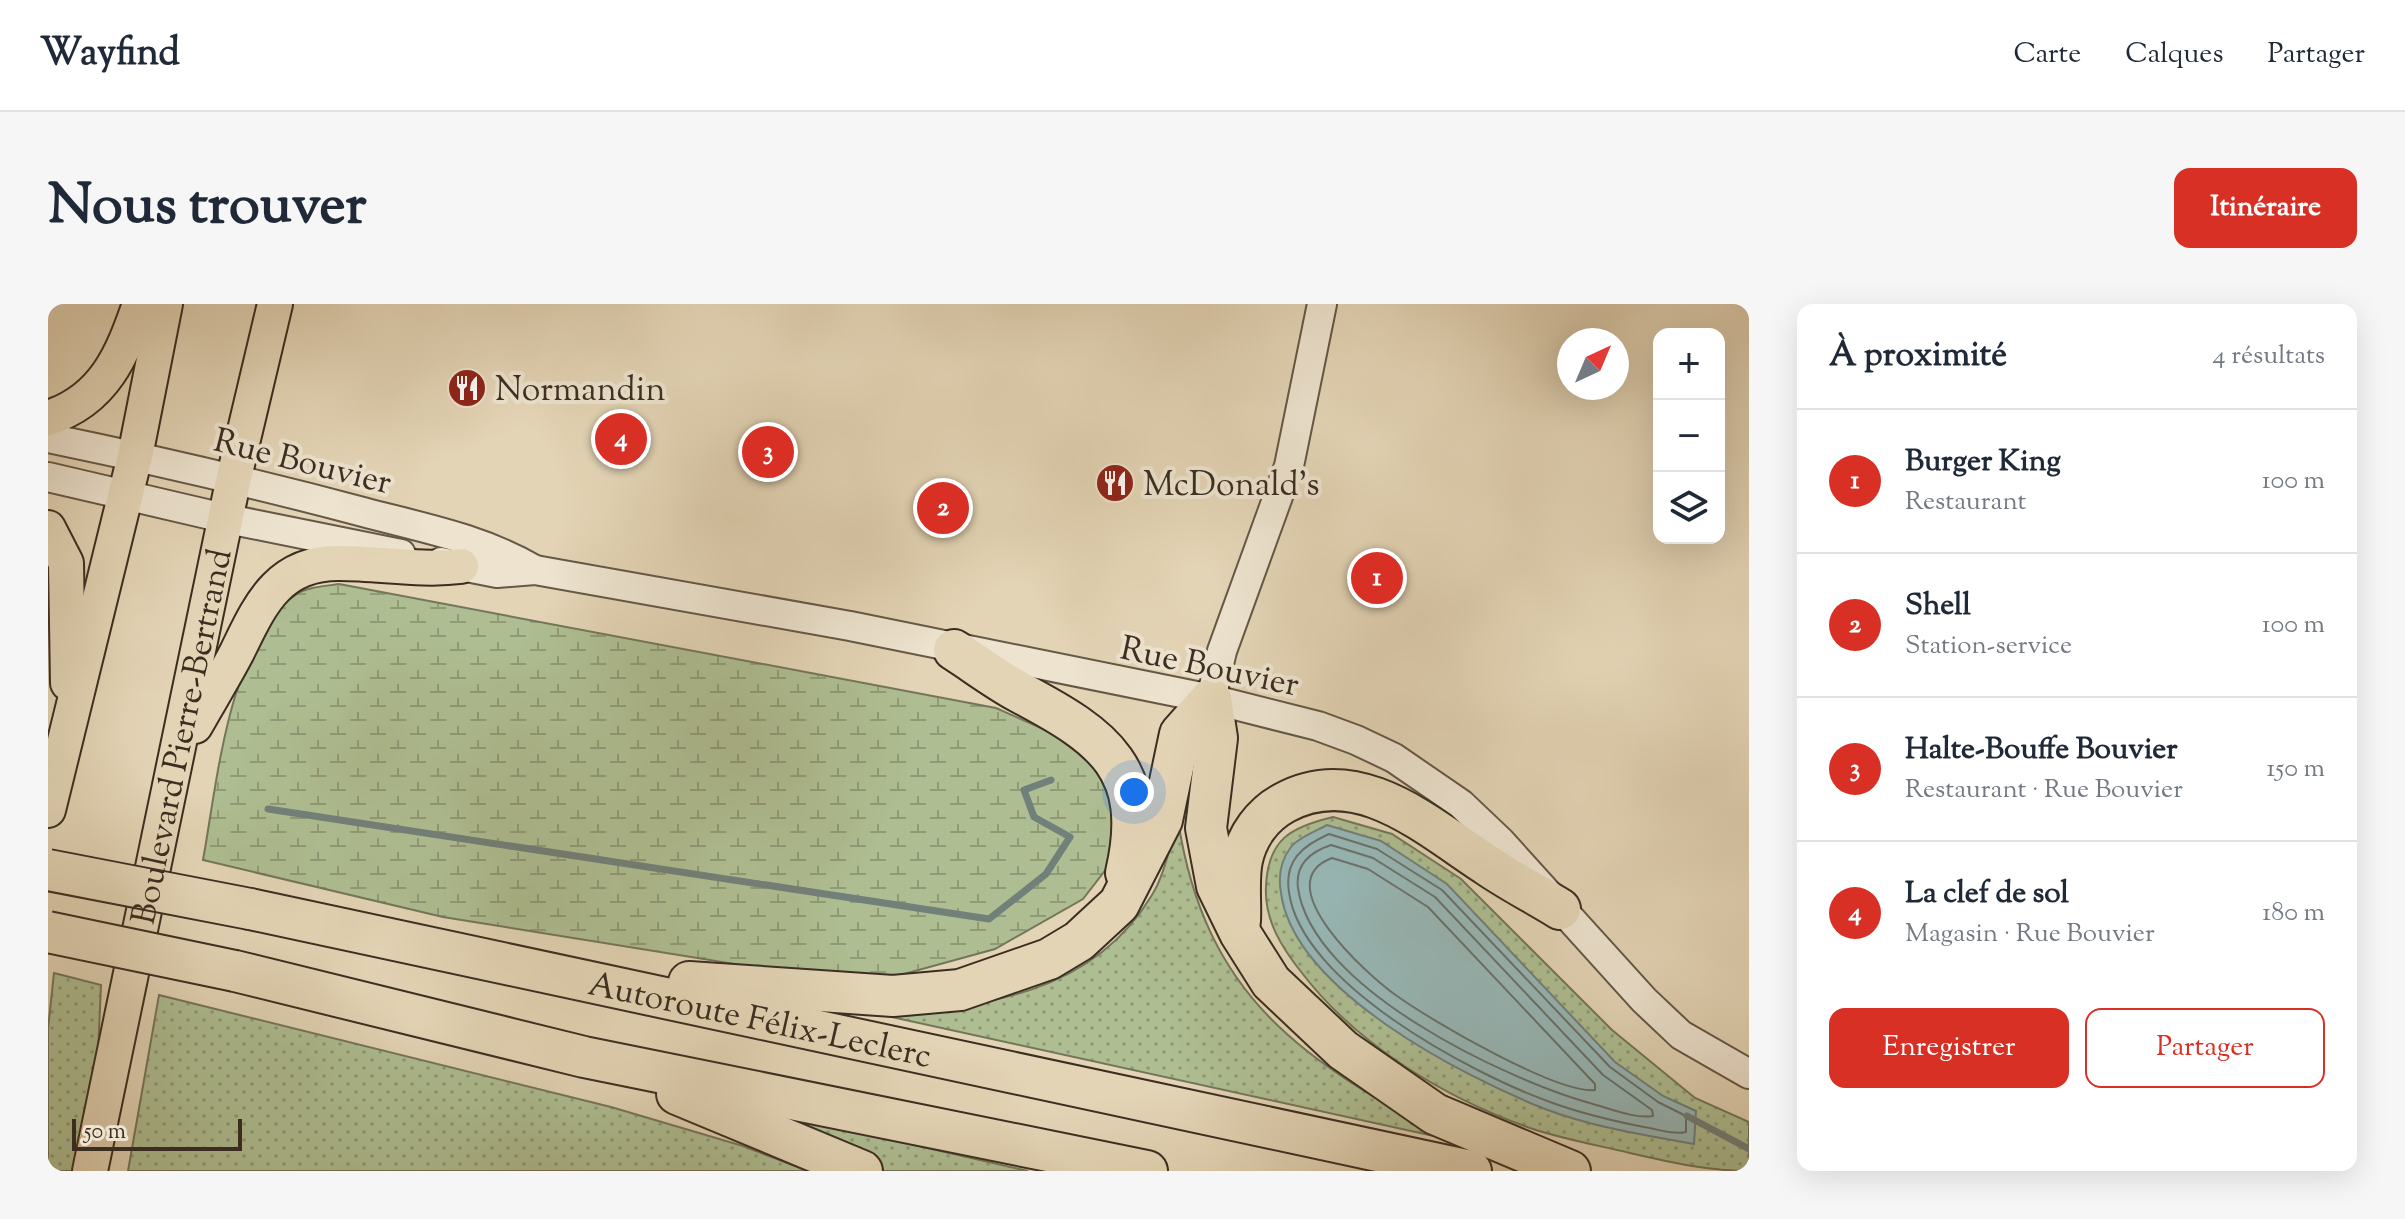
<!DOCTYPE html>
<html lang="fr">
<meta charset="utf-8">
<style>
body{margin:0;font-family:"Sorts Mill Goudy",serif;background:#f6f6f7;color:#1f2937}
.controls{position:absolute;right:24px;top:24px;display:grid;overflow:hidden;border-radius:16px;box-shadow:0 8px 32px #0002}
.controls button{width:72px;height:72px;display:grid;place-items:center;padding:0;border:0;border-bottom:2px solid #e0e1e3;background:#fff;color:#1f2937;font:40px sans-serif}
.compass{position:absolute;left:1509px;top:24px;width:72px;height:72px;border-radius:50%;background:#fff;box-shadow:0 8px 32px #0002;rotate:44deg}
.scale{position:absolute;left:24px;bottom:20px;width:170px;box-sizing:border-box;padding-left:8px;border:4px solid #3b2e21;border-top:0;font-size:22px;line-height:28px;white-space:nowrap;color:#3b2e21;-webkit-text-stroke:6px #ede3cf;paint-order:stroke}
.you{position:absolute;left:1086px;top:488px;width:28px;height:28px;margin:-20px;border:6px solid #fff;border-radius:50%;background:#1a73e8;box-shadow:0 0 0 12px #1a73e833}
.badge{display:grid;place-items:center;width:52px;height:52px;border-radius:50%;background:#d93025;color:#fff;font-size:26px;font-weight:700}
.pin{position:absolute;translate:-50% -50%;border:4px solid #fff;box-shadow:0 2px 8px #0006}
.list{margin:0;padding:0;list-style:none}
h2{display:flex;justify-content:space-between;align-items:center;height:104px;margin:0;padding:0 32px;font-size:34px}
h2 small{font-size:26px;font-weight:400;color:#747a83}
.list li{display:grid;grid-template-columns:52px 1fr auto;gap:24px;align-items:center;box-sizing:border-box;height:144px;padding:0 32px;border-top:2px solid #e0e1e3}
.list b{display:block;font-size:30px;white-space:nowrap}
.list p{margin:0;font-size:26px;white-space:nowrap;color:#747a83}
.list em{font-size:26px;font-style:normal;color:#747a83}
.actions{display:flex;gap:16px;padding:24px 32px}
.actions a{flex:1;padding:18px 0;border:2px solid #d93025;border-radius:16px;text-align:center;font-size:28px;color:#d93025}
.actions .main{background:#d93025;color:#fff}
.icon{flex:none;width:44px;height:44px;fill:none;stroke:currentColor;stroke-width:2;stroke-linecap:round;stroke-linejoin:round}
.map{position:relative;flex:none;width:1701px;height:867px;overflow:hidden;border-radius:16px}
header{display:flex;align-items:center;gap:48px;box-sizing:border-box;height:112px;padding:0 40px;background:#fff;border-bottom:2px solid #e0e1e3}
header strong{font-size:38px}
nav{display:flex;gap:44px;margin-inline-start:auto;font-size:28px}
.intro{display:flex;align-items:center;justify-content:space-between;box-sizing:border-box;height:192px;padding:0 48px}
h1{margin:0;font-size:56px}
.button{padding:20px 36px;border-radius:16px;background:#d93025;color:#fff;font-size:28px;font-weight:700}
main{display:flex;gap:48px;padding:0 48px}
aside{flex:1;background:#fff;border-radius:16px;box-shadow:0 8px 32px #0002}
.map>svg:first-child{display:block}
.grass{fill:url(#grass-dots);stroke:#74765a;stroke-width:2}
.wetland{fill:url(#wetland-marsh);stroke:#74765a;stroke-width:2}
.water{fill:#97b7b6;stroke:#72807a;stroke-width:2}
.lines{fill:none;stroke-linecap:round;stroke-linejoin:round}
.shore{stroke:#69726c;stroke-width:2}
.stream{stroke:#72807a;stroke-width:7}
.minor-casing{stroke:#655846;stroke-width:32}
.major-casing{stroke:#3b2e21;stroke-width:38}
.highway-casing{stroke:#3b2e21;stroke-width:44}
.minor{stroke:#ede3cf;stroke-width:28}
.major{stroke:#e3d4b5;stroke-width:34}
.highway{stroke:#e3d4b5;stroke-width:40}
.highway-bridge-casing{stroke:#3b2e21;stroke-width:44;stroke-linecap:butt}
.highway-bridge{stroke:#e3d4b5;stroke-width:40}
.labels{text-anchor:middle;stroke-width:8;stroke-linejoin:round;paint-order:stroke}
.poi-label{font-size:34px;fill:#3b2e21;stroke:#ede3cf;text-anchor:start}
.street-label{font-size:34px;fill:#3b2e21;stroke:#ede3cf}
</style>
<header>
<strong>Wayfind</strong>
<nav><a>Carte</a><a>Calques</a><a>Partager</a></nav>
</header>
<div class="intro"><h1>Nous trouver</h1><a class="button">Itinéraire</a></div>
<main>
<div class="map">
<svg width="1701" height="867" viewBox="0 0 1701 867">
<defs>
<pattern id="grass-dots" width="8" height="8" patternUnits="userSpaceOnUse" patternTransform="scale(2)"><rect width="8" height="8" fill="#aebe92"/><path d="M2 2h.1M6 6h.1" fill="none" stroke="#8f9b77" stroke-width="1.8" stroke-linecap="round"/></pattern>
<pattern id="wetland-marsh" width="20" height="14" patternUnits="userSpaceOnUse" patternTransform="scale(2)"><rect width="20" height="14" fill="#aebe92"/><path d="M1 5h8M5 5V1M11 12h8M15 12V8" fill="none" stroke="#8f9b77"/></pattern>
</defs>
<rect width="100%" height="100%" fill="#e3d4b5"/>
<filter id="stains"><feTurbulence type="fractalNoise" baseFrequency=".0025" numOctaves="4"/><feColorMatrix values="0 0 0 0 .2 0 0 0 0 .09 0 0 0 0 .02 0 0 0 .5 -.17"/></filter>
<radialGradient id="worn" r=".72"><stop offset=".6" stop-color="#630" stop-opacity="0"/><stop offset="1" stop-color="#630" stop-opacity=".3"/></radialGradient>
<g class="grass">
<path d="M1285 513 1344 530 1413 575 1564 726 1647 794 1701 818V867C1659 867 1622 858 1582 849 1549 841 1514 835 1482 824 1397 794 1309 741 1254 669 1234 644 1216 616 1218 582 1220 535 1243 523 1285 513Z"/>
<path d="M1130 516C1157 694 1256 758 1404 836L830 710C935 703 1044 691 1104 591 1117 570 1122 540 1130 516Z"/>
<path d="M6 669 53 681 50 751 26 867H0V725Z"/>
<path d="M111 691 563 803 695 842 760 867H80Z"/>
<path d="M761 817 980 867H836L756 829Z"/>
</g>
<path class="wetland" d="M291 280 948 404 1011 432 1048 465 1064 498 1069 533 1062 560 1035 595 947 645 816 681 395 613 155 556C169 480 181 335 249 290 259 283 278 282 291 280Z"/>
<path class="water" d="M1279 521 1333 537 1399 580 1567 758 1615 792 1648 807 1646 840C1596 831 1544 823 1497 805 1414 772 1246 686 1233 589 1230 572 1232 557 1243 543 1250 534 1268 527 1279 521Z"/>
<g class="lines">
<g class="shore">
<path d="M1281 530 1329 545 1394 586 1562 763 1610 798 1638 812V828C1625 831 1609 825 1596 823 1565 817 1532 809 1502 798 1422 769 1253 679 1241 588 1236 557 1254 542 1281 530Z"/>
<path d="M1283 541 1325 554 1387 593 1555 771 1604 806 1605 812C1587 815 1563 805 1545 800 1458 776 1264 684 1250 584 1247 561 1262 548 1283 541Z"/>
<path d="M1284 554 1320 565 1380 603 1547 780V786C1509 790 1384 717 1349 692 1320 672 1217 579 1284 554Z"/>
</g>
<g class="stream">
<path d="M220 505 941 615 998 570 1022 533 986 513 976 486 1003 476"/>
<path d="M1639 812 1701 845"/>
</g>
<defs>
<g id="minor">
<path d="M0 134C106 156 210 180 315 208 375 224 432 234 487 266"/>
<path d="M0 173 180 215 353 250"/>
<path d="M393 258 449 269 487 266 802 322 1163 395 1270 422 1308 436 1346 454 1413 500 1452 537 1596 696 1633 731 1701 770"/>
<path d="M1163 395 1174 347 1241 162 1274 0"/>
</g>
<g id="major">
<path d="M0 114C56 96 74 52 92 0"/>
<path d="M0 224 18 259 20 379"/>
<path d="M147 422C161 397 176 373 189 348 212 301 230 258 292 259 332 259 373 267 413 262"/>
<path d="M0 506 87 152 117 0"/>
<path id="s1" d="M42 867 186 173 227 0"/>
</g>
<g id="highway">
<path d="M906 346C928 360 950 377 973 389 1056 433 1102 465 1078 569"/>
<path d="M1163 395 1169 434 1158 524 1169 582 1192 629 1223 678 1295 746 1387 810 1522 867"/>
<path id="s2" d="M202 605 1423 867"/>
<path d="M1192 617C1193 598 1190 575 1194 556 1199 532 1214 511 1236 499 1310 458 1380 523 1439 561 1462 577 1488 590 1512 605"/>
<path d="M187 667 536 753 1099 867"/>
<path d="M641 678 845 692 912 686 1001 655 1031 637 1071 600 1114 516 1132 430 1163 395"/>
<path d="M629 790 814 867"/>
</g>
</defs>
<use href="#minor" class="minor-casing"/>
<use href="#major" class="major-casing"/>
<use href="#highway" class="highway-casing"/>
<use href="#minor" class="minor"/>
<use href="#major" class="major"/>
<use href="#highway" class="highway"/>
<defs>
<g id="highway-bridge">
<path d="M0 566 202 605"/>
<path d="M0 628 187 667"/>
</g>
</defs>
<use href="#highway-bridge" class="highway-bridge-casing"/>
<use href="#highway-bridge" class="highway-bridge"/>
</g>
<defs>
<symbol id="restaurant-disc" viewBox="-11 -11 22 22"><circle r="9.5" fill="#8f2418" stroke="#ede3cf"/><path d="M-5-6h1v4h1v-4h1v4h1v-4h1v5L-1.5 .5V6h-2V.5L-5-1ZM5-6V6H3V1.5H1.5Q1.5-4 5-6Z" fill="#fff"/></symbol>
</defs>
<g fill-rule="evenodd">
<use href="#restaurant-disc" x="397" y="62" width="44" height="44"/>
<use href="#restaurant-disc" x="1045" y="157" width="44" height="44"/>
</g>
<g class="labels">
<g class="poi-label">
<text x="447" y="96">Normandin</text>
<text x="1095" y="191">McDonald's</text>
</g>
<g class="street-label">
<text transform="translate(255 156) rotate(14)" y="12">Rue Bouvier</text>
<text transform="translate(1162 361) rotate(12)" y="12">Rue Bouvier</text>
<text dy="12" stroke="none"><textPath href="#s1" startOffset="444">Boulevard Pierre-Bertrand</textPath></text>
<text dy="12" stroke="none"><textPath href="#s2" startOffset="522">Autoroute Félix-Leclerc</textPath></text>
</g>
</g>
<rect width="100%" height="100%" filter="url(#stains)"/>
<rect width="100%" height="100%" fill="url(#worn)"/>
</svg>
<div class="controls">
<button>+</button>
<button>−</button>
<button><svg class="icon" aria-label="layers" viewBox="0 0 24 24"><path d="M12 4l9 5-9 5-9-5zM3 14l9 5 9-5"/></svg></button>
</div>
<svg class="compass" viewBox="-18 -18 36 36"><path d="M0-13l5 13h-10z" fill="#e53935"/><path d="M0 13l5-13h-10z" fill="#747a83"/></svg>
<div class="scale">50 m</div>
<div class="you"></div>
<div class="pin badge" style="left:1329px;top:274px">1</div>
<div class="pin badge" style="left:895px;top:204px">2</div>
<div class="pin badge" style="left:720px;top:148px">3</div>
<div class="pin badge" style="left:573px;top:135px">4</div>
</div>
<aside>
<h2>À proximité<small>4 résultats</small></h2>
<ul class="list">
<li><span class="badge">1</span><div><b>Burger King</b><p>Restaurant</p></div><em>100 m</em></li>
<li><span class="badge">2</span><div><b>Shell</b><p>Station-service</p></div><em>100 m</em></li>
<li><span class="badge">3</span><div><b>Halte-Bouffe Bouvier</b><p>Restaurant · Rue Bouvier</p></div><em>150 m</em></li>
<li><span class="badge">4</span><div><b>La clef de sol</b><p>Magasin · Rue Bouvier</p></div><em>180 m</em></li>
</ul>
<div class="actions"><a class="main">Enregistrer</a><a>Partager</a></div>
</aside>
</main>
